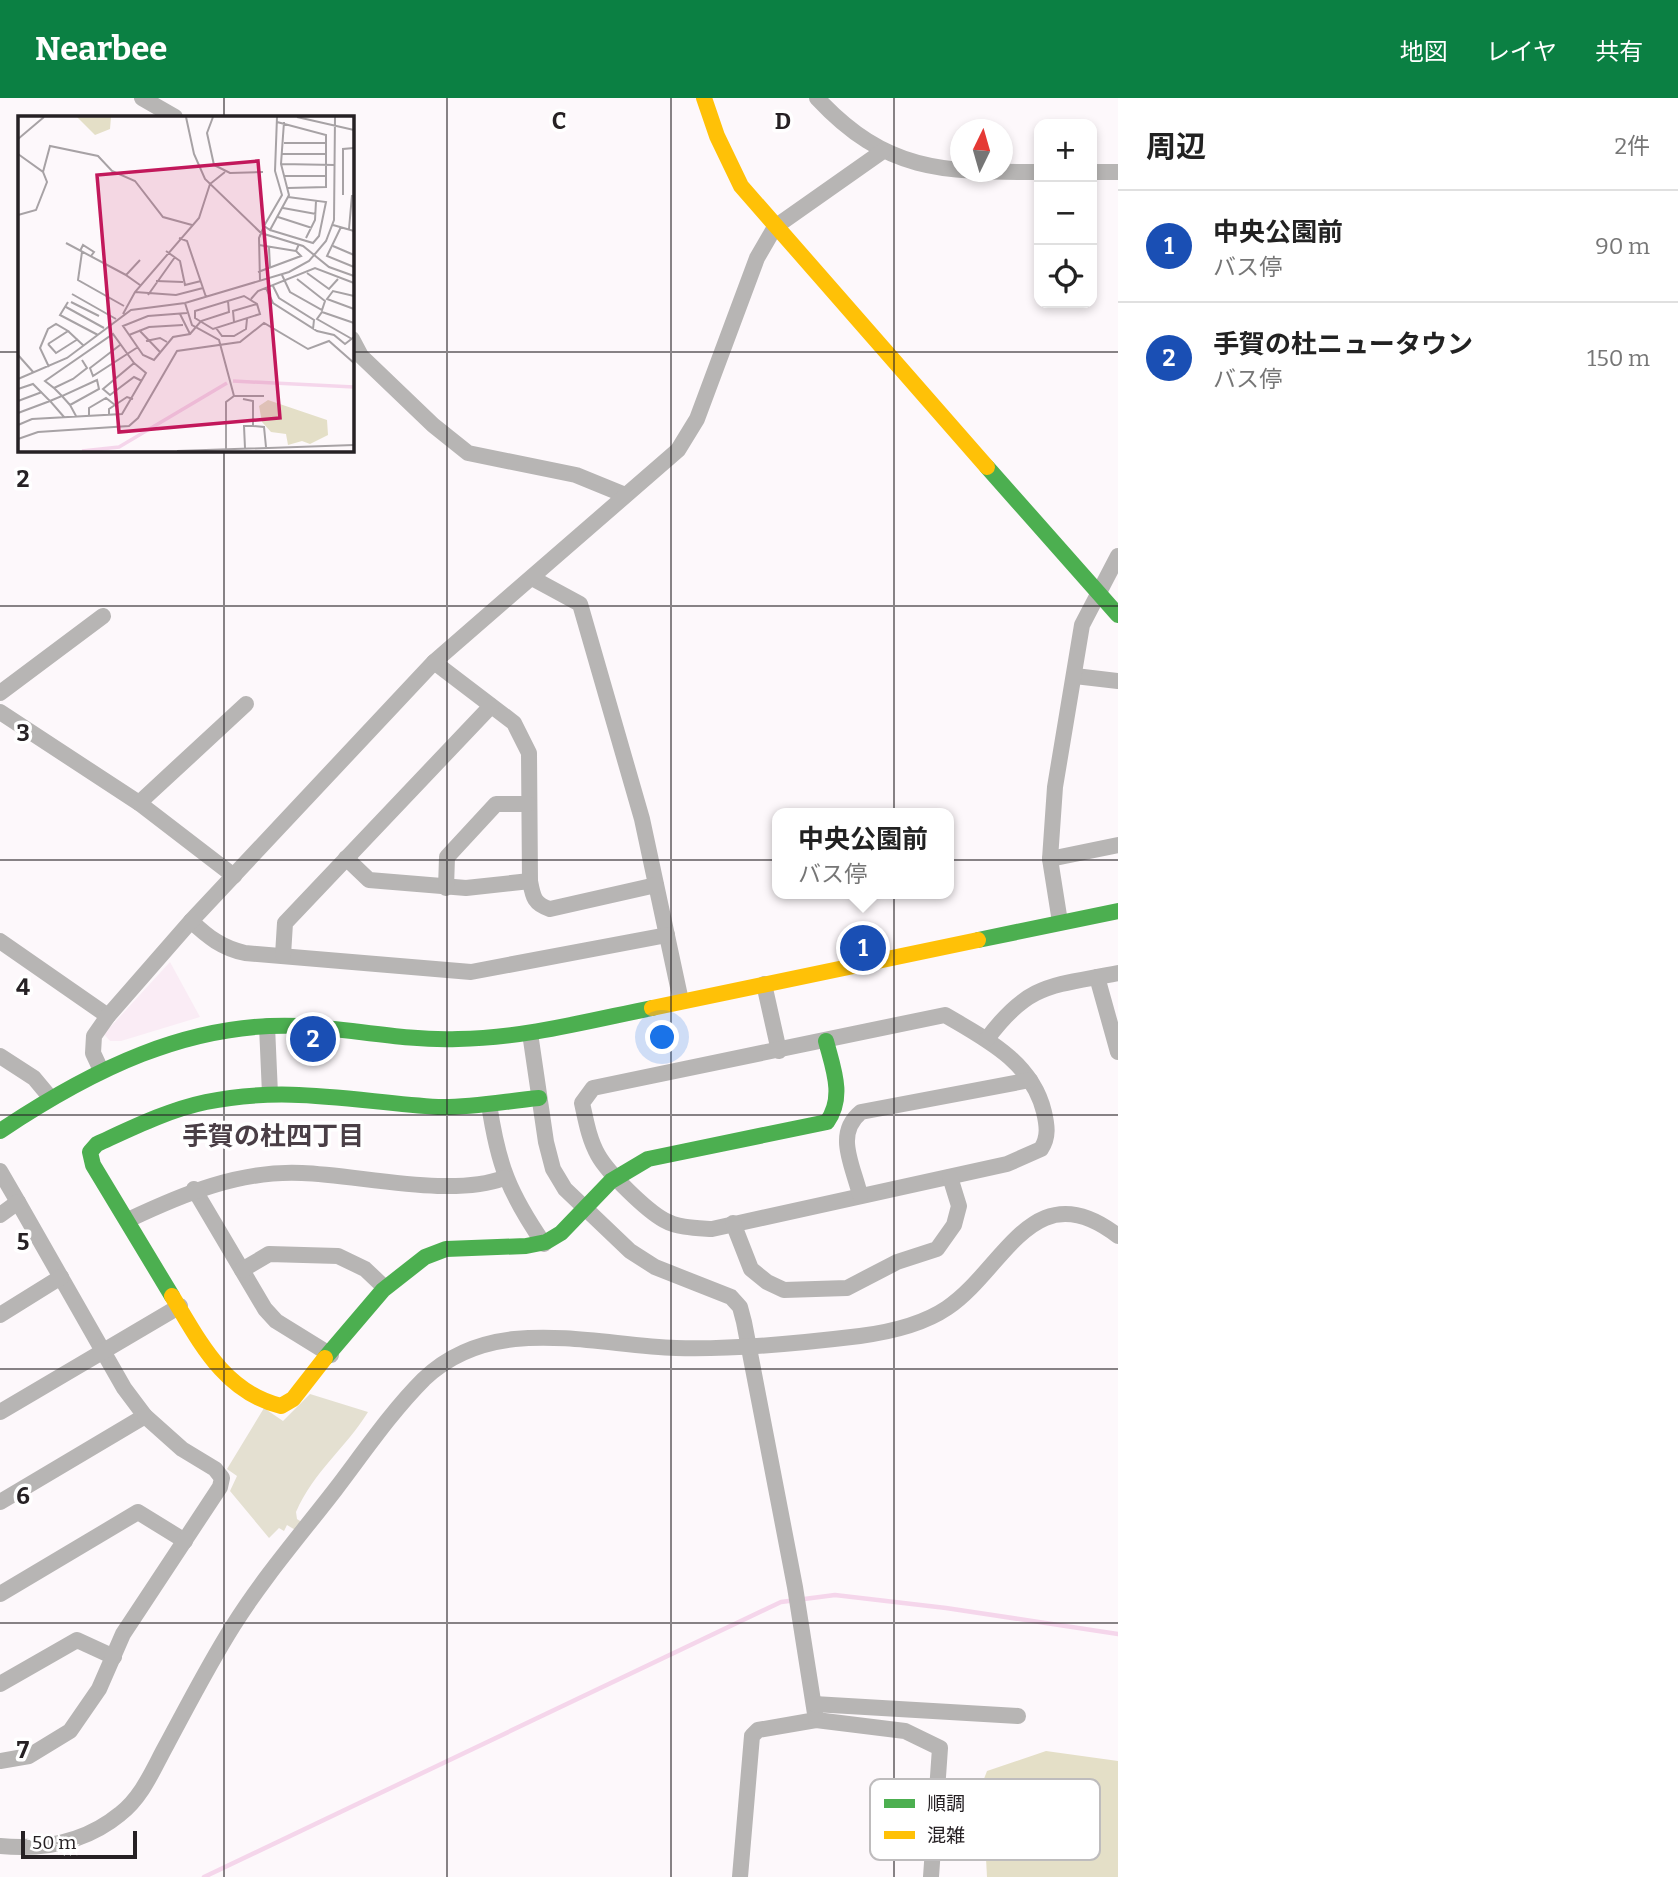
<!DOCTYPE html>
<html lang="ja">
<meta charset="utf-8">
<style>
body{margin:0;font-family:Bitter,"Noto Sans JP",serif;background:#f6f6f6;color:#222}
.controls{position:absolute;right:21px;top:21px;display:grid;overflow:hidden;border-radius:14px;box-shadow:0 4px 10px #0003}
.controls button{width:63px;height:63px;display:grid;place-items:center;padding:0;border:0;border-bottom:2px solid #e0e0e0;background:#fff;color:#222;font:35px sans-serif}
.compass{position:absolute;left:950px;top:21px;width:63px;height:63px;border-radius:50%;background:#fff;box-shadow:0 4px 10px #0003;rotate:5deg}
.scale{position:absolute;left:21px;bottom:18px;width:116px;box-sizing:border-box;padding-left:7px;border:4px solid #262124;border-top:0;font-size:19px;line-height:24px;white-space:nowrap;color:#262124;-webkit-text-stroke:5px #fff;paint-order:stroke}
.you{position:absolute;left:663px;top:940px;width:24px;height:24px;margin:-18px;border:5px solid #fff;border-radius:50%;background:#1a73e8;box-shadow:0 0 0 10px #1a73e833}
.badge{display:grid;place-items:center;width:46px;height:46px;border-radius:50%;background:#0b8043;color:#fff;font-size:23px;font-weight:700}
.pin{position:absolute;translate:-50% -50%;border:4px solid #fff;box-shadow:0 2px 7px #0006}
.popup{position:absolute;left:772px;top:710px;width:182px;height:91px;box-sizing:border-box;display:grid;place-content:center;border-radius:14px;background:#fff;filter:drop-shadow(0 2px 5px #0005);font-size:23px;white-space:nowrap;color:#767676}
.popup b{font-size:26px;color:#222}
.popup::after{content:'';position:absolute;left:50%;top:100%;margin-left:-14px;border:14px solid transparent;border-top-color:#fff}
.list{margin:0;padding:0;list-style:none}
h2{display:flex;justify-content:space-between;align-items:center;height:91px;margin:0;padding:0 28px;font-size:30px}
h2 small{font-size:23px;font-weight:400;color:#767676}
.list li{display:grid;grid-template-columns:46px 1fr auto;gap:21px;align-items:center;box-sizing:border-box;height:112px;padding:0 28px;border-top:2px solid #e0e0e0}
.list b{display:block;font-size:26px;white-space:nowrap}
.list p{margin:0;font-size:23px;white-space:nowrap;color:#767676}
.list em{font-size:23px;font-style:normal;color:#767676}
.icon{flex:none;width:38px;height:38px;fill:none;stroke:currentColor;stroke-width:2;stroke-linecap:round;stroke-linejoin:round}
.map{position:relative;flex:none;width:1118px;height:1779px;overflow:hidden}
header{display:flex;align-items:center;gap:42px;box-sizing:border-box;height:98px;padding:0 35px;background:#0b8043;color:#fff}
header strong{font-size:33px}
nav{display:flex;gap:38px;margin-inline-start:auto;font-size:24px}
main{display:flex}
aside{flex:1;background:#fff}
.map>svg:first-child{display:block}
.built{fill:#faecf5}
.green{fill:#e4e0d1}
.forest{fill:#e4dfc7}
.lines{fill:none;stroke-linecap:round;stroke-linejoin:round}
.stream{stroke:#f5d6eb;stroke-width:4.5}
.street{stroke:#b7b5b4;stroke-width:16}
.fast{stroke:#4caf50;stroke-width:16}
.slow{stroke:#ffc107;stroke-width:16}
.grid{fill:none;stroke:#262124;stroke-width:2;stroke-opacity:0.55}
.labels{text-anchor:middle;stroke-width:7;stroke-linejoin:round;paint-order:stroke}
.neighbourhood-label{font-size:26px;font-weight:bold;fill:#4a3f46;stroke:#fff}
.inset-river{fill:none;stroke:#f5d6eb;stroke-width:3.5}
.inset-road{fill:none;stroke:#a7a2a5;stroke-width:2}
.view{fill:#c2185b;fill-opacity:0.15;stroke:#c2185b;stroke-width:3.5}
.inset-edge{fill:none;stroke:#262124;stroke-width:3.5}
.key{fill:#fff;stroke:#bebcbd;stroke-width:2}
.key-label{font-size:19px;fill:#262124}
.grid-label{font-size:23px;text-anchor:middle;font-weight:bold;fill:#262124;stroke:#fff;stroke-width:7;stroke-linejoin:round;paint-order:stroke}
</style>
<header>
<strong>Nearbee</strong>
<nav><a>地図</a><a>レイヤ</a><a>共有</a></nav>
</header>
<main>
<div class="map">
<svg width="1118" height="1779" viewBox="0 0 1118 1779">
<rect width="100%" height="100%" fill="#fdf8fb"/>
<path class="built" d="M170 864 200 919 121 943H110L104 936Z"/>
<path class="green" d="M310 1296 368 1314C345 1351 314 1373 296 1414L297 1421 303 1425 297 1433 287 1427 284 1433 279 1430 269 1440 230 1393 237 1378 227 1371 264 1310 283 1323Z"/>
<path class="forest" d="M1046 1653 1118 1663V1779H987L982 1686 987 1673Z"/>
<g class="lines">
<path class="stream" d="M204 1779 781 1504 835 1497 946 1510 1118 1536"/>
<g class="street">
<path d="M142 0 175 19"/>
<path d="M817 0C887 75 944 74 1039 74"/>
<path d="M1092 74H1118"/>
<path d="M352 241 361 258 433 327 468 355 576 377 625 397"/>
<path d="M532 480 580 506 642 721 681 903"/>
<path d="M434 564 514 625 529 655 530 783C533 799 534 806 550 811L656 787"/>
<path d="M1075 578 1118 583"/>
<path d="M0 595 103 518"/>
<path d="M0 614 139 705"/>
<path d="M346 760 369 782 466 790 530 783"/>
<path d="M1050 761 1118 747"/>
<path d="M234 778 139 705 246 606"/>
<path d="M446 790 447 759 496 706H528"/>
<path d="M191 823C208 839 222 850 245 855L471 874 667 837"/>
<path d="M1060 824 1050 761 1055 689 1082 527 1118 458"/>
<path d="M0 843 108 918"/>
<path d="M283 857 285 825 491 608"/>
<path d="M1097 879 1118 954"/>
<path d="M764 886 779 953"/>
<path d="M945 917C986 941 1032 964 1044 1014 1047 1027 1049 1039 1041 1051L1007 1066 712 1131C696 1130 678 1130 664 1122 646 1112 608 1075 598 1057 589 1041 586 1023 582 1005L593 990Z"/>
<path d="M267 928 270 996"/>
<path d="M530 935 546 1044 553 1071 565 1091 630 1153 655 1169 731 1199 740 1209 744 1224 795 1489 816 1622 758 1632 752 1638 740 1779"/>
<path d="M987 941C1029 884 1053 888 1118 875"/>
<path d="M0 958 34 980 49 998"/>
<path d="M100 970 93 955 94 938 108 918 191 823 434 564 678 352 697 321 757 160 775 129 883 53"/>
<path d="M489 1006C498 1067 509 1095 544 1146"/>
<path d="M0 1073 18 1104"/>
<path d="M194 1091 265 1211 276 1223 331 1257"/>
<path d="M860 1097C853 1067 834 1036 861 1014L1030 982"/>
<path d="M0 1117 18 1104 124 1290 145 1318 0 1404"/>
<path d="M128 1122C183 1096 240 1072 302 1075 360 1077 450 1100 504 1080"/>
<path d="M733 1125 751 1171 767 1184 784 1192 847 1190 897 1164 937 1151 954 1127 959 1108 950 1079"/>
<path d="M242 1172 269 1156 338 1158 365 1171 384 1189"/>
<path d="M0 1217 61 1179"/>
<path d="M0 1314 180 1208"/>
<path d="M0 1496 138 1414 185 1443"/>
<path d="M0 1586 77 1542 114 1559"/>
<path d="M814 1606 1018 1618"/>
<path d="M816 1622 905 1633 940 1650 931 1779"/>
<path d="M0 1663 29 1658 70 1633 99 1591 123 1536 220 1389 222 1380 215 1371 182 1351 145 1318"/>
<path d="M0 1748C43 1752 86 1744 120 1716 143 1698 153 1671 167 1646 188 1607 209 1566 233 1528 263 1480 301 1436 335 1392 364 1354 391 1314 424 1281 493 1215 591 1247 676 1250 734 1252 802 1245 860 1238 890 1234 922 1227 947 1210 1005 1171 1033 1072 1118 1138"/>
</g>
<g class="fast">
<path d="M987 369 1118 517"/>
<path d="M978 842 1118 813"/>
<path d="M0 1033C90 973 188 923 300 928 353 931 405 943 458 941 524 940 588 923 652 910"/>
<path d="M172 1198 93 1067 90 1054 97 1046C132 1030 168 1012 206 1004 288 987 357 1004 438 1009 471 1010 506 1003 539 1000"/>
<path d="M325 1260 383 1192 425 1159 446 1151 526 1148 546 1144 561 1135 611 1083 648 1061 827 1024C845 999 833 970 826 943"/>
</g>
<g class="slow">
<path d="M704 0 717 38 741 88 987 369"/>
<path d="M652 910 978 842"/>
<path d="M172 1198C200 1244 224 1294 281 1308L293 1301 325 1260"/>
</g>
</g>
<path class="grid" d="M224 0V19M447 0V1779M671 0V1779M894 0V1779M0 254H19M352 254H1118M224 352V1779M0 508H1118M0 762H1118M0 1017H1118M0 1271H1118M0 1525H1118"/>
<g class="labels">
<g class="neighbourhood-label">
<text x="273" y="1047">手賀の杜四丁目</text>
</g>
</g>
<g transform="translate(18 18)">
<rect width="336" height="336" fill="#fdf8fb"/>
<path d="M59 1H93L92 13 77 19ZM250 284 309 304 310 319 292 328 284 325 270 329 268 318 253 316 244 306 241 290Z" fill="#e4dfc7"/>
<path class="inset-river" d="M215 265 336 271M64 335 101 331 209 267"/>
<path class="inset-road" d="M168 1 176 38 187 63 243 117 285 130 311 151 336 160M195 1 189 17 196 49 212 57 245 56M279 1 336 14M259 6 308 19V71L270 72M0 23 26 1M266 27H308M0 38 25 56 29 66 18 94 0 99M263 38H308M263 48 317 49M25 56 32 30 80 40 94 55 117 65 145 101 174 109M266 60H308M325 79V33L336 32M265 92 298 98M260 101 294 112M315 109 336 115M246 110 264 79 257 55 259 1M323 111 309 140 336 151M331 113 334 79M252 114 295 127 301 120 308 86 270 81M161 122 169 125 188 181M288 122 297 104 298 85M48 127 108 159M241 129 278 135M315 130 336 139M251 131 252 152M62 135 65 129 76 136 73 140M148 135 162 145 167 169 183 165M64 136 60 164 106 190M122 144 108 159 122 169M240 156 283 140 278 135 281 128M289 157 311 173 320 163M264 159 272 176 304 194 307 185 279 163M138 165 165 166M242 165 241 122 246 110 252 114 271 79 263 48 266 6M255 170 261 182 296 204 295 213M248 172 255 187 299 215 316 219 327 228 336 221M117 176 158 179 185 172M54 178 98 203M130 179 157 141M226 180 239 188 242 198 195 213 177 202V195ZM336 180 315 175 309 183 336 193M233 183 240 175 297 152 336 167M50 186 42 199 80 219M53 186 81 200M167 187 174 209 201 224 216 280M48 191 86 212M169 197 130 200 105 210 125 239 136 244 155 221 172 218 183 205 211 196 210 185M105 198 117 176 181 102 192 68 207 56M162 198 172 218M216 206 215 195 239 188M198 212 204 220H216L228 213 229 203M121 214 142 236M50 215 66 230M111 219 131 211 165 209M334 223 299 203 304 196 336 207M128 225 142 222 149 226M30 228 50 215 38 208 30 213 22 232 31 251M30 228 38 237 60 223M102 229 72 252 75 260 120 231M0 239 16 257M64 244 69 252 55 263 36 272 27 265 95 218 116 247 85 273 92 279 116 261 124 265M0 263 49 242 113 194 167 187 271 156 291 145 308 125 316 104 317 1M36 272 44 280 32 285 46 301M0 273 15 268 32 285 0 297M225 283 235 285V310H226L227 332M0 285 24 276M52 289 44 280 79 264 81 273 52 289 58 300M71 299V292L88 282 97 289M91 299V293L109 281 115 283M0 309 14 303 104 298 128 257 116 247M235 310 246 311 248 331M0 323 20 316 111 310 120 302 159 235 222 226 246 207 290 233 311 225 336 247M208 333V286L216 280H246M159 335 336 329"/>
<path class="view" d="M240 45 262 302 101 316 79 59Z"/>
<rect width="336" height="336" class="inset-edge"/>
</g>
<rect x="870" y="1681" width="230" height="81" rx="10" class="key"/>
<rect x="884" y="1701" width="31" height="9" fill="#4caf50"/>
<rect x="884" y="1733" width="31" height="8" fill="#ffc107"/>
<g class="key-label">
<text x="927" y="1712">順調</text>
<text x="927" y="1744">混雑</text>
</g>
<g class="grid-label">
<text x="559" y="31">C</text>
<text x="783" y="31">D</text>
<text x="23" y="389">2</text>
<text x="23" y="643">3</text>
<text x="23" y="897">4</text>
<text x="23" y="1152">5</text>
<text x="23" y="1406">6</text>
<text x="23" y="1660">7</text>
</g>
</svg>
<div class="controls">
<button>+</button>
<button>−</button>
<button><svg class="icon" aria-label="locate" viewBox="0 0 24 24"><circle cx="12" cy="12" r="6"/><path d="M12 2v4M12 18v4M2 12h4M18 12h4"/></svg></button>
</div>
<svg class="compass" viewBox="-18 -18 36 36"><path d="M0-13l5 13h-10z" fill="#e53935"/><path d="M0 13l5-13h-10z" fill="#767676"/></svg>
<div class="scale">50 m</div>
<div class="you"></div>
<div class="pin badge" style="left:863px;top:850px;background:#1a4fb4">1</div>
<div class="popup"><b>中央公園前</b>バス停</div>
<div class="pin badge" style="left:313px;top:941px;background:#1a4fb4">2</div>
</div>
<aside>
<h2>周辺<small>2件</small></h2>
<ul class="list">
<li><span class="badge" style="background:#1a4fb4">1</span><div><b>中央公園前</b><p>バス停</p></div><em>90 m</em></li>
<li><span class="badge" style="background:#1a4fb4">2</span><div><b>手賀の杜ニュータウン</b><p>バス停</p></div><em>150 m</em></li>
</ul>
</aside>
</main>
